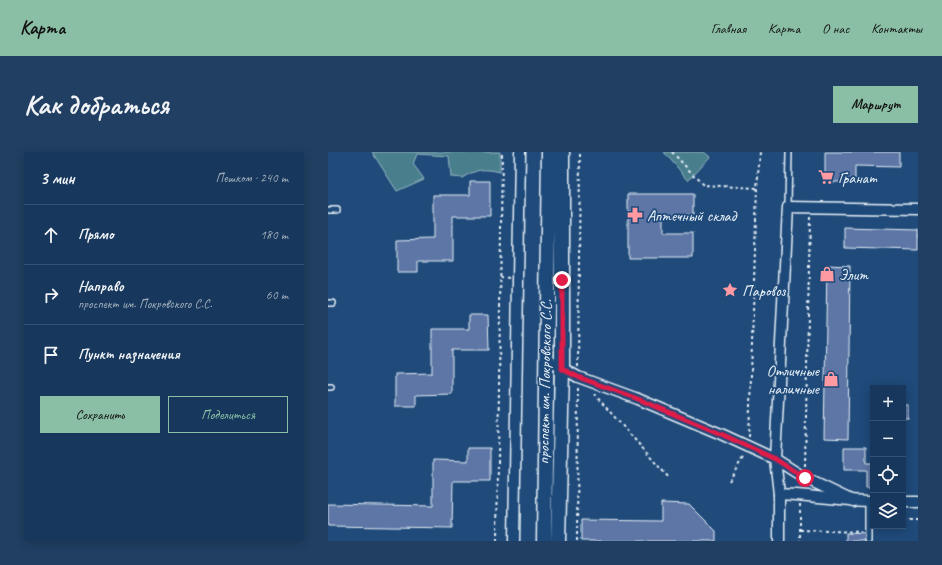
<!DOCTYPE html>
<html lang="ru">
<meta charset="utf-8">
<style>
body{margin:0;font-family:Caveat,sans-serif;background:#203f62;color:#f1f3f6}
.controls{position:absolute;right:12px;bottom:12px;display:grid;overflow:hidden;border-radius:0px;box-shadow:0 2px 10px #0003}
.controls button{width:36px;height:36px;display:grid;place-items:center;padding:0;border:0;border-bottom:1px solid #365272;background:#17385c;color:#f1f3f6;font:20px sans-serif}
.stop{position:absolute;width:12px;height:12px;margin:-9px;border:3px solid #e11d48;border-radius:50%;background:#fff}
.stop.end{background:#e11d48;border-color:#fff;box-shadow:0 1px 4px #0008}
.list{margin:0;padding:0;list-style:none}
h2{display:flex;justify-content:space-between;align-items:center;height:52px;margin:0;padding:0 16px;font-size:17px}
h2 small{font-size:13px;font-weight:400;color:#9eacbb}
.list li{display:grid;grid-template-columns:26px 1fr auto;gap:12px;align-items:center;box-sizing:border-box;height:60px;padding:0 16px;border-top:1px solid #365272}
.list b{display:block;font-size:15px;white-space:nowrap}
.list p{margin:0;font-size:13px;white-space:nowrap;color:#9eacbb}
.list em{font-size:13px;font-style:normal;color:#9eacbb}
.actions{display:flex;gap:8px;padding:12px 16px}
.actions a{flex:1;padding:9px 0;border:1px solid #8abfa5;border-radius:0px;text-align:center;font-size:14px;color:#8abfa5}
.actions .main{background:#8abfa5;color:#111}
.icon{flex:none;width:22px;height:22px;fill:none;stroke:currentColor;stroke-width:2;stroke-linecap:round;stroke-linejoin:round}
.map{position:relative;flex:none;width:590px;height:389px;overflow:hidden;border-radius:0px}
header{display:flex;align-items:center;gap:24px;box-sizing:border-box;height:56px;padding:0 20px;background:#8abfa5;color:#111}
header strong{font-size:19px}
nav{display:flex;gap:22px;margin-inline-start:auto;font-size:14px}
.intro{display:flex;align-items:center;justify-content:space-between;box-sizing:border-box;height:96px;padding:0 24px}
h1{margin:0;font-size:28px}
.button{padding:10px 18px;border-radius:0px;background:#8abfa5;color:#111;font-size:14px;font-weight:700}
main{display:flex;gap:24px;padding:0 24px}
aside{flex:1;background:#17385c;border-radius:0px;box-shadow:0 2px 10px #0003}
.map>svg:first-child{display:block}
.green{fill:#4a7f8d;stroke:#99b8c2}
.building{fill:#5d76a6;stroke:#e8f1f8}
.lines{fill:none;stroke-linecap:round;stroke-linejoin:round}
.lane-casing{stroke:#e8f1f8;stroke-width:8}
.street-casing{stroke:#e8f1f8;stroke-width:13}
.secondary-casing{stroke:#e8f1f8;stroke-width:17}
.path{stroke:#e8f1f8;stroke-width:2;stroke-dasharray:3 3;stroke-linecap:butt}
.lane{stroke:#1f4a7a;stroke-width:5}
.street{stroke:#1f4a7a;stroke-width:10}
.secondary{stroke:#1f4a7a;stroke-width:14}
.route{stroke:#e11d48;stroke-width:5}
.labels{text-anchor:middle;stroke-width:3.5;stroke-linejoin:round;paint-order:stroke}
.poi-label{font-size:16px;fill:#e8f1f8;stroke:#1f4a7a;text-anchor:start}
.street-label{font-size:16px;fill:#e8f1f8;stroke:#1f4a7a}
</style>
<header>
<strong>Карта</strong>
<nav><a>Главная</a><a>Карта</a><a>О нас</a><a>Контакты</a></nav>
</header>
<div class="intro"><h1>Как добраться</h1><a class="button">Маршрут</a></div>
<main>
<aside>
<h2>3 мин<small>Пешком · 240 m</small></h2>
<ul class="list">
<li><svg class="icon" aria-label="ahead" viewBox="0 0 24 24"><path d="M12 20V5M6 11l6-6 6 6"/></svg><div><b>Прямо</b></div><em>180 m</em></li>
<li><svg class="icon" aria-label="right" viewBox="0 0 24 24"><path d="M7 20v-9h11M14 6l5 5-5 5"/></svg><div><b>Направо</b><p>проспект им. Покровского С.С.</p></div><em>60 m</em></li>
<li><svg class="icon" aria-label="arrive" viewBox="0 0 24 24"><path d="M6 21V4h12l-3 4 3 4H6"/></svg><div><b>Пункт назначения</b></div></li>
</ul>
<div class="actions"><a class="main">Сохранить</a><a>Поделиться</a></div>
</aside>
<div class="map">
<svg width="590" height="389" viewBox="0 0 590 389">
<rect width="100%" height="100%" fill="#1f4a7a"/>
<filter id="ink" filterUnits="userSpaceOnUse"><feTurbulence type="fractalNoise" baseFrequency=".025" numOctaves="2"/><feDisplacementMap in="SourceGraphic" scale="8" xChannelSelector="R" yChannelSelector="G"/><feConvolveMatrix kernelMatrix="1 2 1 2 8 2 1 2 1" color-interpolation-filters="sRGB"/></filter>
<g filter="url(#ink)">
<g class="green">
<path d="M44 0H172V20C155 16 149 17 134 26L123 25 121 4 89 2 85 12 96 27 69 39Z"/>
<path d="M336 0H376L382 5 360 28Z"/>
</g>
<g class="building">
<path d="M497 0H571V15L527 14V30H497Z"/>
<path d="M142 29H162V64H125V109H90V120H69V88L105 87V43H142Z"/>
<path d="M300 42H365V63H335V81H365V106H300Z"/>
<path d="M517 76 590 78V98L517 96Z"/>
<path d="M499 113 522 114 520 287 496 286Z"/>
<path d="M141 163H160L161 198H124V242L88 243V254H67V222L104 221V177H141Z"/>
<rect x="575" y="253" width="5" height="13"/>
<path d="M516 295H538V311H545V335H538V318H516Z"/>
<path d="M140 296H162V329H125L124 376 0 374V352L105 354V308L140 309Z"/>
<path d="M333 351 361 352 388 379V389H253V368L333 369Z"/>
<path d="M518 381 540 382V389H518Z"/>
</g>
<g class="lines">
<defs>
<g id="lane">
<path d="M460 55 461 0"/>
<path d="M0 58H9"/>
<path d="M0 151H5"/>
<path d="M0 235H3"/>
<path d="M540 349V389"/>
</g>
<g id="street">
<path d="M218 207 250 225 310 247 393 282 447 307 451 342V389"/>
<path d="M451 342C482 343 513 349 545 349"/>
<path d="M525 349 477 326 447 307 460 55 590 57"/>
<path d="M575 350H590"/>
<path d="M186 389 192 0"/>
</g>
<g id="secondary">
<path d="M216 389 221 0"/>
<path d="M230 389 234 217V0"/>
</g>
</defs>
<use href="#lane" class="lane-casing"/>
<use href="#street" class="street-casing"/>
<use href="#secondary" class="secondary-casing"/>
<g class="path">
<path d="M344 0 375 33 429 36"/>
<path d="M172 125 182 126"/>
<path d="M250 215 252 0"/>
<path d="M266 242 342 327"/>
<path d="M421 285 429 36 432 0"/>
<path d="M477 314 482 65"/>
<path d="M401 329 416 304"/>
<path d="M472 352V389"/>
<path d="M575 368H590"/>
<path d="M472 378 533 380"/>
<path d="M169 389 174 0"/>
<path d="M249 389 250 235"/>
</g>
<use href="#lane" class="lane"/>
<use href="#street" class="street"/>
<use href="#secondary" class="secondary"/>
</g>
</g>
<g class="lines" filter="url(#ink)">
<path class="route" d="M234 128V217L250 225 310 247 393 282 447 307 477 326"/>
</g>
<defs>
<symbol id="supermarket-bare" viewBox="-9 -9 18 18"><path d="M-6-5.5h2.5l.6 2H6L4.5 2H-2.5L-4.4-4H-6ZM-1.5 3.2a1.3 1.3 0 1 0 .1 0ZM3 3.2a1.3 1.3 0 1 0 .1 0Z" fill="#ff9aa2" stroke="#1f4a7a" stroke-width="2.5" paint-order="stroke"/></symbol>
<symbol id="pharmacy-bare" viewBox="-9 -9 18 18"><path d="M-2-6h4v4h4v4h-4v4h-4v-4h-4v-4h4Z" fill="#ff9aa2" stroke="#1f4a7a" stroke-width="2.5" paint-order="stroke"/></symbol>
<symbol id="shop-bare" viewBox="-9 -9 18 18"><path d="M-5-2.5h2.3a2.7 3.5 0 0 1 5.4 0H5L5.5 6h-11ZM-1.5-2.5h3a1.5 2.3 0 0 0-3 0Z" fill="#ff9aa2" stroke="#1f4a7a" stroke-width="2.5" paint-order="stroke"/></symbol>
<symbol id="sight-bare" viewBox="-9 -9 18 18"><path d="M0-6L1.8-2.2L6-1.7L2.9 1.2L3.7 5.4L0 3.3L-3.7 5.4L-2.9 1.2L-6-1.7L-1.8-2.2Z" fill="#ff9aa2" stroke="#1f4a7a" stroke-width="2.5" paint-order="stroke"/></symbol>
</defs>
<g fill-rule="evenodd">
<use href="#supermarket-bare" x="487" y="14" width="22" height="22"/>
<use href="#pharmacy-bare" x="296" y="52" width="22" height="22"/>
<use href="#shop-bare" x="488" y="111" width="22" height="22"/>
<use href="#sight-bare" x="391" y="127" width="22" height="22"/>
<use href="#shop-bare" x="492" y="216" width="22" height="22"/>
</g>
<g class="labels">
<g class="poi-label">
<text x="510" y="31">Гранат</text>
<text x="319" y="69">Аптечный склад</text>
<text x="511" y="128">Элит</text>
<text x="414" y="144">Паровоз</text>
<text x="491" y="224" text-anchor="end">Отличные<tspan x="491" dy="18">наличные</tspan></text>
</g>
<g class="street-label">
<text transform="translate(216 230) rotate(-89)" y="6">проспект им. Покровского С.С.</text>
</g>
</g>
</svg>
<div class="controls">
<button>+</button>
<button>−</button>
<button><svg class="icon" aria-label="locate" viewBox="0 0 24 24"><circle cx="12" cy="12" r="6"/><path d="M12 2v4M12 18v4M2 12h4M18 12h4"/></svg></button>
<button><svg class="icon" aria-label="layers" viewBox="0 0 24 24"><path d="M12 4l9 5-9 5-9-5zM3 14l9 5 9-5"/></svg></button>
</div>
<div class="stop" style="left:477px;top:326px"></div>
<div class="stop end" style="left:234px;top:128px"></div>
</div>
</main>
